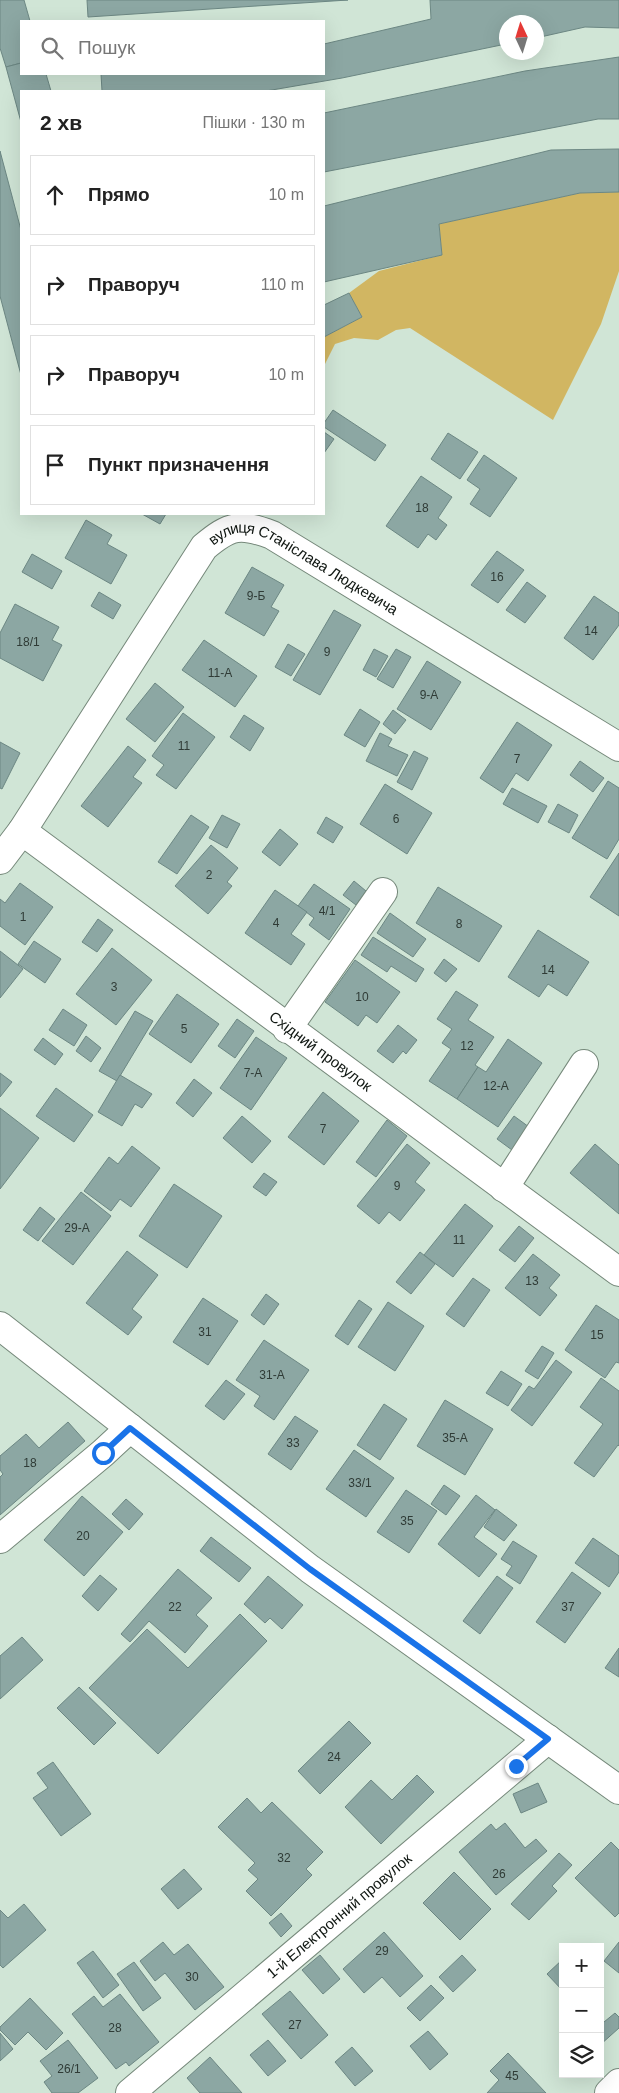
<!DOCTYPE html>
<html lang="uk">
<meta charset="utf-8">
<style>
body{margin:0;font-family:Helvetica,sans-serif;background:#f6f6f6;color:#222}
.controls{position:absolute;right:15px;bottom:15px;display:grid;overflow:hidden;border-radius:0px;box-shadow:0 5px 20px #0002}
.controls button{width:45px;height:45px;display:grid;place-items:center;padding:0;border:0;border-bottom:1px solid #e0e0e0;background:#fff;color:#222;font:25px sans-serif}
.compass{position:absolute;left:499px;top:15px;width:45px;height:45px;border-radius:50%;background:#fff;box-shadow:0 5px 20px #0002;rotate:356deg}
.stop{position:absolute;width:15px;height:15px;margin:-11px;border:4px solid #1a73e8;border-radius:50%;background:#fff}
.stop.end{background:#1a73e8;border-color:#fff;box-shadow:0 1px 5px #0008}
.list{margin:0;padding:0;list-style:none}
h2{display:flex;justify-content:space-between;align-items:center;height:65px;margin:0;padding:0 20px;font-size:21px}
h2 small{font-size:16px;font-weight:400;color:#767676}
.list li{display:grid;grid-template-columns:32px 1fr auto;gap:15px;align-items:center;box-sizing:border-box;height:80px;margin:0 10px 10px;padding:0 10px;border:1px solid #e0e0e0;border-radius:0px}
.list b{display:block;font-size:19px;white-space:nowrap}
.list em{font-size:16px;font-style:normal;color:#767676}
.icon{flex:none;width:28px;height:28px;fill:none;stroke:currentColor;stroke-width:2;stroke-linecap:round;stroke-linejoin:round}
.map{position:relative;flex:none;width:619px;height:2093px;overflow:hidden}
.search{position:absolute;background:#fff;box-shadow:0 5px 20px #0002;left:20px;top:20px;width:305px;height:55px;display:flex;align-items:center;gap:12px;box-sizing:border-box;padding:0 18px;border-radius:0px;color:#767676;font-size:19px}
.panel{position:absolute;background:#fff;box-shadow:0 5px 20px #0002;left:20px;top:90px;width:305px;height:425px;border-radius:0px}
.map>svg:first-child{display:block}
.green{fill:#d1b662}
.building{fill:#8ca7a3;stroke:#6c8783}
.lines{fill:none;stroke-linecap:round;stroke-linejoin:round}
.minor-casing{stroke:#75887a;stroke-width:30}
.minor{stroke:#fff;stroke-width:28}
.route{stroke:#1a73e8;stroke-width:6}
.labels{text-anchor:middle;stroke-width:4;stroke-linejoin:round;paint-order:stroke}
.number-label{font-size:12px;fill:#2f3b36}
.street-label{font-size:15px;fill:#101712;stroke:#ddf3e3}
</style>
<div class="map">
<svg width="619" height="2093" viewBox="0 0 619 2093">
<rect width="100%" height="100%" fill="#d0e5d6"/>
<path class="green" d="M619 192V271L601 324 553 420 410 328 396 330 378 340 354 338 335 344 324 366V337L362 317 349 293 379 271 442 255 439 224 580 193Z"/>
<g class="building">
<path d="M0 0H24L30 21H21V63L6 67 0 48Z"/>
<path d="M87 0H348L88 17Z"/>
<path d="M430 0H619V28L585 27 536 38V22H506V44L342 78 266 91H102L101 74H324V44L431 19Z"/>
<path d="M619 57V119H598L324 172V113L525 71Z"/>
<path d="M21 63V74H46L51 91H21V122L6 67Z"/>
<path d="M619 149V192L580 193 439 224 442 255 324 282V206L551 150Z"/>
<path d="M0 151 21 230V375L0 296Z"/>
<path d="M349 293 362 317 324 337V305Z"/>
<path d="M333 410 386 445 375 461 324 427V423Z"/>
<path d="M324 432 334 439 324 453Z"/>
<path d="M448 433 478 452 460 479 431 459Z"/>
<path d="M484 455 517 478 490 517 470 504 480 489 467 480Z"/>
<path d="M421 476 452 497 438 518 447 525 436 540 428 534 418 548 386 526Z"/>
<path d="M142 514H166L160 524Z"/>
<path d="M86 520 112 535 107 544 127 555 111 584 65 558Z"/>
<path d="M497 551 524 570 498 603 471 585Z"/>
<path d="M32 554 62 571 52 589 22 572Z"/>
<path d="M252 567 284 585 271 607 279 611 264 636 225 613Z"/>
<path d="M527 582 546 596 525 623 506 610Z"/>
<path d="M99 592 121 605 113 619 91 606Z"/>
<path d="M594 596 619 613V625L593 660 564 638Z"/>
<path d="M15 604 59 627 52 640 62 645 43 681 0 658V633Z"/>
<path d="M334 610 361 625 320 695 293 680Z"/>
<path d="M204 640 257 676 235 707 182 670Z"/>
<path d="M288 644 305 654 291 676 275 667Z"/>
<path d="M374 649 388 656 376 677 363 670Z"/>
<path d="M396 649 411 657 393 688 377 679Z"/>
<path d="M427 661 461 682 431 730 397 709Z"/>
<path d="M155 683 184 707 155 742 126 719Z"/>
<path d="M360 709 380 722 365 747 344 735Z"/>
<path d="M393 710 406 720 395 734 383 724Z"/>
<path d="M183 713 215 737 176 789 156 775 164 765 152 756Z"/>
<path d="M244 715 264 728 250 751 230 737Z"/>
<path d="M517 722 552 745 528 781 516 773 503 793 480 778Z"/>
<path d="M380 733 392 739 388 746 408 755 397 776 366 761Z"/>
<path d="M0 742 20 753 2 789 0 788Z"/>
<path d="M128 746 146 760 133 777 142 783 108 827 81 806Z"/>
<path d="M414 751 428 758 412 790 397 782Z"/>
<path d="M580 761 604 778 593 792 570 775Z"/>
<path d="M608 781 619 788V839L607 859 572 838Z"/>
<path d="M385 784 432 813 407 854 360 824Z"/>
<path d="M512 788 547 806 538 823 503 804Z"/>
<path d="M558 804 578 815 569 833 548 822Z"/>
<path d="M191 815 209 827 177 874 158 862Z"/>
<path d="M222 815 240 824 227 848 209 838Z"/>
<path d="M326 817 343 827 333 843 317 833Z"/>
<path d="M280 829 298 844 280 866 262 852Z"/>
<path d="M211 845 238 868 227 882 232 886 208 914 175 886Z"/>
<path d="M619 853V916L590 897Z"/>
<path d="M354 881 366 891 356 905 343 895Z"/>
<path d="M20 883 53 907 25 945 0 926V899L5 903Z"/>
<path d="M314 884 350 909 329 940 309 925 314 918 298 906Z"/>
<path d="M438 887 502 926 479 962 416 923Z"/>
<path d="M275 890 307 912 291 934 305 944 291 965 245 933Z"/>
<path d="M390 913 426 939 413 957 377 933Z"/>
<path d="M98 919 113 930 97 952 82 942Z"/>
<path d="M538 930 589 962 567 996 548 984 539 997 508 977Z"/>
<path d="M373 937 424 969 416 982 391 966 387 972 361 955Z"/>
<path d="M34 941 61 959 45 983 18 964Z"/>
<path d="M112 948 152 980 116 1025 76 994Z"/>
<path d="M0 951 23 969 0 998Z"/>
<path d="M444 959 457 969 446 982 434 973Z"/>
<path d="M355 960 400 992 377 1023 366 1015 358 1026 325 1002Z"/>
<path d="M456 991 478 1005 468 1020 494 1037 475 1065 478 1067 457 1099 429 1081 451 1049 442 1043 452 1029 437 1019Z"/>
<path d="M177 994 219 1024 191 1063 149 1034Z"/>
<path d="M63 1009 87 1025 74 1046 49 1030Z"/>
<path d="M135 1011 153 1021 117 1081 99 1071Z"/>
<path d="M237 1019 254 1031 235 1058 218 1046Z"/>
<path d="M398 1025 417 1040 406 1054 403 1051 393 1063 377 1051Z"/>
<path d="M86 1036 101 1048 91 1062 76 1051Z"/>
<path d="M256 1037 287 1058 251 1110 220 1088Z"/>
<path d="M43 1038 63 1054 55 1065 34 1050Z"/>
<path d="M508 1039 542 1063 498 1127 457 1099 478 1067 486 1072Z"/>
<path d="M0 1073 12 1082 0 1097Z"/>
<path d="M120 1075 152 1094 142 1108 135 1104 122 1126 98 1112Z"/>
<path d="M194 1079 212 1093 193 1117 176 1103Z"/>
<path d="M56 1088 93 1115 74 1142 36 1116Z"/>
<path d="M323 1092 359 1121 324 1165 288 1137Z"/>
<path d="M0 1108 39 1138 0 1189Z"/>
<path d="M242 1116 271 1141 252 1163 223 1138Z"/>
<path d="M514 1116 529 1127 512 1150 497 1139Z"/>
<path d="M387 1120 407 1136 376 1177 356 1162Z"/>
<path d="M407 1144 430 1163 415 1182 425 1190 400 1221 389 1212 379 1224 357 1206Z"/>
<path d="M595 1144 619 1165V1214L570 1173Z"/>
<path d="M132 1146 160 1168 131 1207 120 1199 111 1211 84 1191 109 1157 118 1164Z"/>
<path d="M264 1173 277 1182 266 1196 253 1187Z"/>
<path d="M174 1184 222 1216 187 1268 139 1236Z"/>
<path d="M81 1192 111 1216 73 1265 42 1241Z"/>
<path d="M465 1204 493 1226 453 1277 424 1255Z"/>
<path d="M40 1207 55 1219 38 1241 23 1230Z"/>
<path d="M519 1226 534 1238 515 1262 499 1250Z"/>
<path d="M127 1251 158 1275 132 1309 142 1317 128 1335 86 1303Z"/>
<path d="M420 1252 435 1264 411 1294 396 1282Z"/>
<path d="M533 1254 560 1275 549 1288 557 1295 540 1316 505 1288Z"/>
<path d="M473 1278 490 1290 464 1327 446 1314Z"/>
<path d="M266 1294 279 1304 264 1325 251 1315Z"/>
<path d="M203 1298 238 1321 208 1365 173 1342Z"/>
<path d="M359 1300 372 1309 348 1345 335 1336Z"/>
<path d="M388 1302 424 1326 395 1371 358 1347Z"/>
<path d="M596 1305 619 1320V1363L616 1362 605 1378 565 1350Z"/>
<path d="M264 1340 309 1370 274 1420 254 1406 260 1396 236 1380Z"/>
<path d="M542 1346 554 1353 538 1379 525 1371Z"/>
<path d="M556 1360 572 1372 532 1426 511 1410 529 1386 534 1389Z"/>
<path d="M501 1371 522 1384 508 1406 486 1393Z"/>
<path d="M601 1378 619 1391V1446L618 1445 594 1477 574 1463 603 1424 580 1407Z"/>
<path d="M226 1380 245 1394 224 1420 205 1406Z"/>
<path d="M445 1400 493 1429 465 1475 417 1446Z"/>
<path d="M384 1404 407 1419 380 1460 357 1445Z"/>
<path d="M295 1416 318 1431 291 1470 268 1454Z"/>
<path d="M68 1422 85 1441 0 1515V1477L3 1474 0 1470V1456L26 1434 39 1448Z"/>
<path d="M354 1450 394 1478 366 1517 326 1489Z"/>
<path d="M444 1485 460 1496 446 1515 431 1504Z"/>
<path d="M406 1490 437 1511 409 1553 377 1532Z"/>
<path d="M476 1495 495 1510 474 1537 497 1554 479 1577 438 1544Z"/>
<path d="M82 1496 123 1532 84 1576 44 1540Z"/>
<path d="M126 1499 143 1514 129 1530 112 1514Z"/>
<path d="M496 1509 517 1525 504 1541 484 1527Z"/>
<path d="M211 1537 251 1568 239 1582 200 1551Z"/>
<path d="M593 1538 619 1556V1572L609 1587 575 1563Z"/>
<path d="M513 1541 537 1556 520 1584 506 1575 512 1566 501 1559Z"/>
<path d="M178 1569 212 1598 196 1615 208 1626 185 1653 149 1621 130 1642 121 1634Z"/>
<path d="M572 1572 601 1593 565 1643 536 1622Z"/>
<path d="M100 1575 117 1589 98 1611 82 1596Z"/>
<path d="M268 1576 303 1605 282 1629 270 1618 265 1623 244 1604Z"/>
<path d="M497 1576 513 1588 480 1634 463 1621Z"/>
<path d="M240 1614 267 1641 158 1754 89 1688 147 1629 188 1668Z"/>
<path d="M22 1637 43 1660 0 1699V1656Z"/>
<path d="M619 1648V1677L605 1668Z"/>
<path d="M79 1687 116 1723 94 1745 57 1708Z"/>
<path d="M349 1721 371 1743 320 1794 298 1771Z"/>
<path d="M53 1762 91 1814 61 1836 33 1798 48 1788 37 1773Z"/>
<path d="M417 1775 434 1792 381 1844 345 1807 371 1780 392 1800Z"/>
<path d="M538 1783 547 1802 521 1813 513 1794Z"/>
<path d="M247 1798 261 1813 272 1802 323 1852 306 1869 312 1875 271 1916 246 1891 258 1879 248 1870 255 1863 218 1827Z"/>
<path d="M505 1823 525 1848 536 1839 547 1851 496 1895 459 1852 491 1824 496 1830Z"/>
<path d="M611 1842 619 1850V1913L615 1917 575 1878Z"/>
<path d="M559 1853 572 1865 552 1886 557 1891 529 1920 511 1904Z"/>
<path d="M184 1869 202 1889 178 1909 161 1889Z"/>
<path d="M454 1872 491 1909 460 1940 423 1903Z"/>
<path d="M24 1904 46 1930 3 1968 0 1965V1910L8 1918Z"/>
<path d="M281 1913 292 1926 281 1937 269 1923Z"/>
<path d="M384 1932 423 1976 400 1997 382 1977 364 1993 343 1969Z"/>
<path d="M163 1942 174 1955 188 1944 224 1987 195 2010 165 1973 155 1981 140 1961Z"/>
<path d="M619 1942V1973L604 1961Z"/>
<path d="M93 1951 119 1985 103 1998 77 1963Z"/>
<path d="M320 1955 340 1979 323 1994 302 1970Z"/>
<path d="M462 1955 476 1970 453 1992 439 1977Z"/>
<path d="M563 1959V1991L547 1974Z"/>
<path d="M134 1962 161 1998 143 2011 117 1974Z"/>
<path d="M431 1985 444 1998 420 2021 407 2008Z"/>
<path d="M290 1991 328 2035 301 2059 262 2014Z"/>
<path d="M120 1994 159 2042 129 2066 126 2062 116 2069 72 2014 94 1996 103 2007Z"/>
<path d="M30 1998 63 2033 46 2050 28 2032 15 2045 0 2030V2027Z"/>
<path d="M615 2013 619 2017V2028L600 2045V2018L604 2022Z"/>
<path d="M428 2031 448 2054 430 2070 410 2046Z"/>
<path d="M0 2033 13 2049 0 2061Z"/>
<path d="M68 2040 98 2078 78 2093H52L44 2082 52 2076 40 2061Z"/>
<path d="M268 2040 286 2061 268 2076 250 2055Z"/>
<path d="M352 2047 373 2071 355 2086 335 2062Z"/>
<path d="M508 2053 546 2093H487L499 2080 490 2071Z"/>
<path d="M210 2057 242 2093H200L187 2078Z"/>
</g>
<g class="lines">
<defs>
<g id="minor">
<path id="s1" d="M22 831 619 1272"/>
<path id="s2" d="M0 860 22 831 204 547C230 525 240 523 272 535L619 747"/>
<path d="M287 1029 383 892"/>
<path d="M504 1188 584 1064"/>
<path d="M0 1326 310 1569 619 1790"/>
<path d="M0 1539 103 1453 130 1428"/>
<path id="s3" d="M130 2093 548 1739"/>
<path d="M609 2093 619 2083"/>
</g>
</defs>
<use href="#minor" class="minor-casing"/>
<use href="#minor" class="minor"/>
</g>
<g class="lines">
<path class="route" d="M103 1453 130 1428 310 1569 548 1739 516 1766"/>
</g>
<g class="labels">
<g class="number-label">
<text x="422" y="512">18</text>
<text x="497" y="581">16</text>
<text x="256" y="600">9-Б</text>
<text x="591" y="635">14</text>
<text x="28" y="646">18/1</text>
<text x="327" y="656">9</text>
<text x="220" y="677">11-А</text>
<text x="429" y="699">9-А</text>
<text x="184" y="750">11</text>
<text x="517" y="763">7</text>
<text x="396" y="823">6</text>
<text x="209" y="879">2</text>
<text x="327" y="915">4/1</text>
<text x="23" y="921">1</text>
<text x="276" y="927">4</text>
<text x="459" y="928">8</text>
<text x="548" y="974">14</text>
<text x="114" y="991">3</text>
<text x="362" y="1001">10</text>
<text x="184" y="1033">5</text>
<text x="467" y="1050">12</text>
<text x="253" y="1077">7-А</text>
<text x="496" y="1090">12-А</text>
<text x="323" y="1133">7</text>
<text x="397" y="1190">9</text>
<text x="77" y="1232">29-А</text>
<text x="459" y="1244">11</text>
<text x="532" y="1285">13</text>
<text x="205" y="1336">31</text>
<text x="597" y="1339">15</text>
<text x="272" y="1379">31-А</text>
<text x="455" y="1442">35-А</text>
<text x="293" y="1447">33</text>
<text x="30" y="1467">18</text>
<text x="360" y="1487">33/1</text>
<text x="407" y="1525">35</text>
<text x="83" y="1540">20</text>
<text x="175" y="1611">22</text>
<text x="568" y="1611">37</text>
<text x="334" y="1761">24</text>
<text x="284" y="1862">32</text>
<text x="499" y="1878">26</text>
<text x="382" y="1955">29</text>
<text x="192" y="1981">30</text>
<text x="295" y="2029">27</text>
<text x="115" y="2032">28</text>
<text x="69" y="2073">26/1</text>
<text x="512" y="2080">45</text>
</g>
<g class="street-label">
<text dy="5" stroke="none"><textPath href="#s2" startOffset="488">вулиця Станіслава Людкевича</textPath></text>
<text dy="5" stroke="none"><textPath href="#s1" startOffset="371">Східний провулок</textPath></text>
<text dy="5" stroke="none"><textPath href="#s3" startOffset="274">1-й Електронний провулок</textPath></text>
</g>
</g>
</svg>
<div class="controls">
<button>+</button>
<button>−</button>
<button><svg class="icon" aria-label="layers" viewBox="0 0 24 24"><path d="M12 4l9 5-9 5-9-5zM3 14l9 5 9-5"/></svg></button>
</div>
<svg class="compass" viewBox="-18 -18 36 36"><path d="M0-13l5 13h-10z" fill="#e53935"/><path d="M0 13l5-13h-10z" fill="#767676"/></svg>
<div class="stop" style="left:103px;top:1453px"></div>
<div class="stop end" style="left:516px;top:1766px"></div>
<div class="search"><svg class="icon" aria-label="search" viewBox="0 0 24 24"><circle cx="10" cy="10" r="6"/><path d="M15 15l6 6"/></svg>Пошук</div>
<section class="panel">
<h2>2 хв<small>Пішки · 130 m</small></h2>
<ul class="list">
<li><svg class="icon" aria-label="ahead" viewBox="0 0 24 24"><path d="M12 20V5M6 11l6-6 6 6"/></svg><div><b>Прямо</b></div><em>10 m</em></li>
<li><svg class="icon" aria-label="right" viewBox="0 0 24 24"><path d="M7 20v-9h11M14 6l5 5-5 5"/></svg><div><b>Праворуч</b></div><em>110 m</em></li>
<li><svg class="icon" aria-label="right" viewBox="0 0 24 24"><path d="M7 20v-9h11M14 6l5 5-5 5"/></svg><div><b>Праворуч</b></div><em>10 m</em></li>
<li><svg class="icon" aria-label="arrive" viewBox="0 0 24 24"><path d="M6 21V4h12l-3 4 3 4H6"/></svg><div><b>Пункт призначення</b></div></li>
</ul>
</section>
</div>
